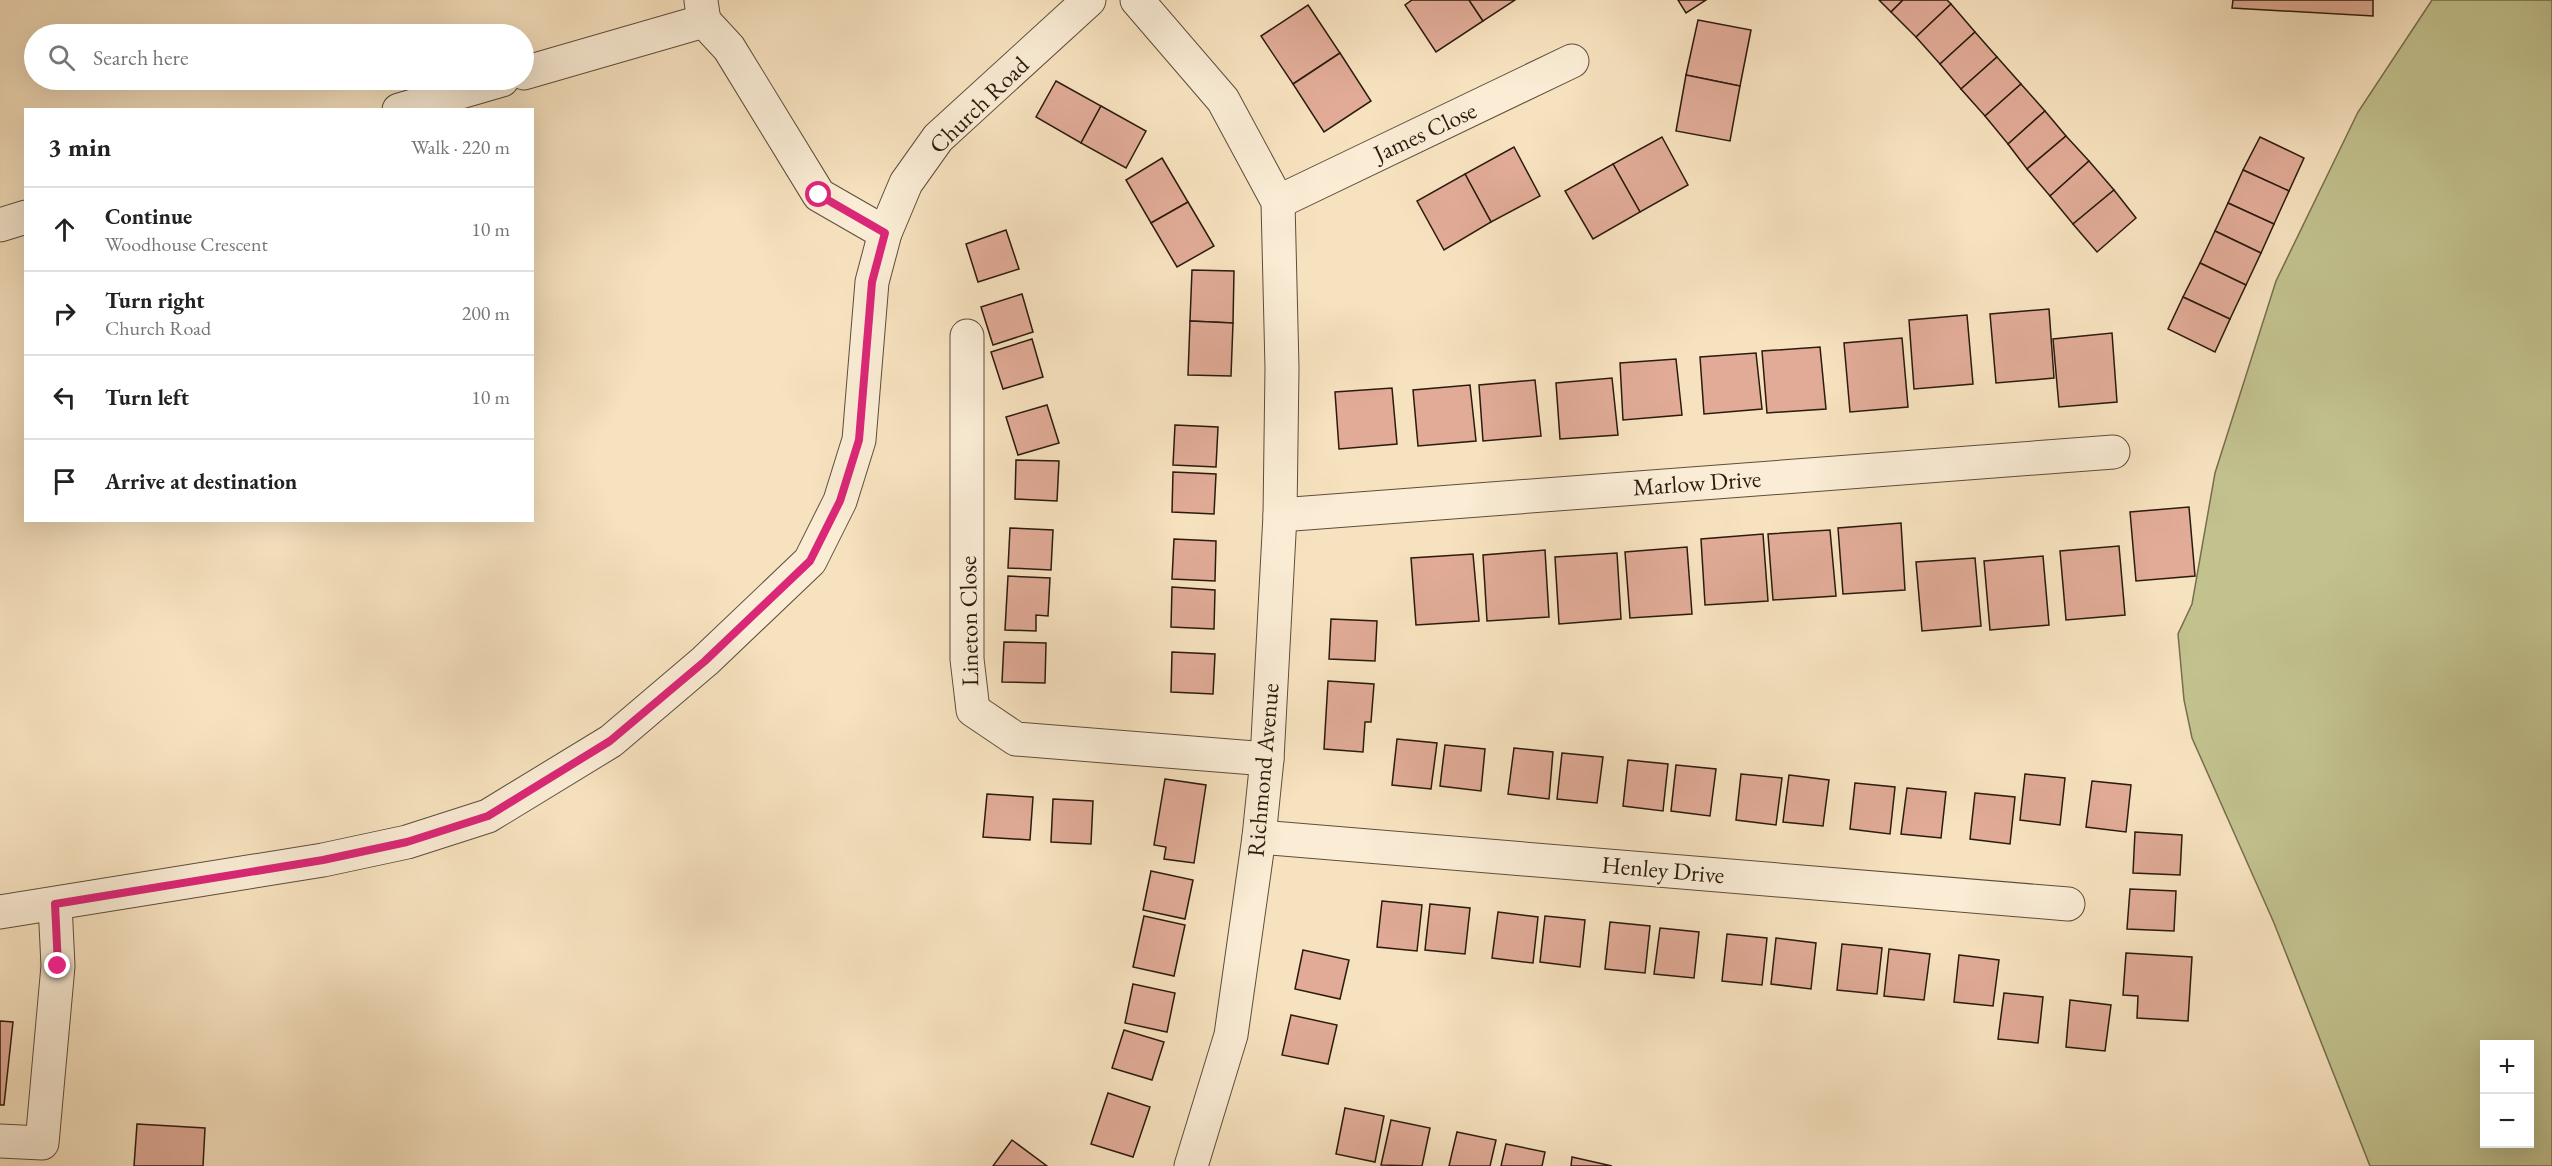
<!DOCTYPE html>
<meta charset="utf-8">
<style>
body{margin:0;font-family:"EB Garamond",serif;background:#f2f2f2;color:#222}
.controls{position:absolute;right:18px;bottom:18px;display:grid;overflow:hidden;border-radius:0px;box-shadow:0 6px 24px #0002}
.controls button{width:54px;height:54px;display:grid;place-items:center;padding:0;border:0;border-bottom:2px solid #e0e0e0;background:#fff;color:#222;font:30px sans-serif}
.stop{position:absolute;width:18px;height:18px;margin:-14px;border:4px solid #db2777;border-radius:50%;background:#fff}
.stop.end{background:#db2777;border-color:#fff;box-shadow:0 2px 6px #0008}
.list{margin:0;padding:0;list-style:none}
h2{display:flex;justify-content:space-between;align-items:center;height:78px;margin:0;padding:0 24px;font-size:26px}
h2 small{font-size:20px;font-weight:400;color:#767676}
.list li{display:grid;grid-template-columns:39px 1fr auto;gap:18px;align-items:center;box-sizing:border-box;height:84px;padding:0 24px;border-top:2px solid #e0e0e0}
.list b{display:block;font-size:22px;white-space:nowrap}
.list p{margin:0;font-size:20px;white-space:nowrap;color:#767676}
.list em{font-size:20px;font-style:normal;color:#767676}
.icon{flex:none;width:33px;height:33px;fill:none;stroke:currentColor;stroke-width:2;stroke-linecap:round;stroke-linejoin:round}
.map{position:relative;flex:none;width:2552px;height:1166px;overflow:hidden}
.search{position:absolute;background:#fff;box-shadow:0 6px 24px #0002;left:24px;top:24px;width:510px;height:66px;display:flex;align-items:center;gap:15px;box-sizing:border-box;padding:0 21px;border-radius:33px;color:#767676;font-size:22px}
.panel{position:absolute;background:#fff;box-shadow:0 6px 24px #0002;left:24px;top:108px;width:510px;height:414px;border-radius:0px}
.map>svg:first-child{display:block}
.green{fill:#c2c28f;stroke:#766e4e;stroke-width:1.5;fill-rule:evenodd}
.building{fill:#e1ab97;stroke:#2b1b0e;stroke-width:1.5}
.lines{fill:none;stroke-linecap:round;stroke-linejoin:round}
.minor-casing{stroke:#5e4d3a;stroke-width:35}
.minor{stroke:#faecd5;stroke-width:33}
.route{stroke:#db2777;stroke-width:8}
.labels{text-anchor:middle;stroke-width:5;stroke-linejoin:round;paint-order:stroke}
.street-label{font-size:24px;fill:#2b1b0e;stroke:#faecd5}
</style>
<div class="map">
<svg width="2552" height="1166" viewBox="0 0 2552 1166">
<rect width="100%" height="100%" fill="#f7e2bf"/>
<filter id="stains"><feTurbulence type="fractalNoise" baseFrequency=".00333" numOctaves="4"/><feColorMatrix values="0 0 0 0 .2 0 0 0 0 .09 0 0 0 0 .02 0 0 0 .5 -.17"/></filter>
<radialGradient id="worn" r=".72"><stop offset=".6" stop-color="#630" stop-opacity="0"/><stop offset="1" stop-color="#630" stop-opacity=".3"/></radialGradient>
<path class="green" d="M2432 0H2552V1166H2370L2274 923 2192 738 2184 700 2178 634 2192 604 2215 473 2276 281 2358 112ZM2530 1044V1144H2484V1044Z"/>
<g class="building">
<path d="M1412 0H1469L1483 21 1436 52 1405 5Z"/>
<path d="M1469 0H1515L1483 21Z"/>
<path d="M1678 0H1706L1686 13Z"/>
<path d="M1879 0H1903L1891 12Z"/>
<path d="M1903 0H1947L1951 4 1916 37 1891 12Z"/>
<path d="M2233 0H2373V16L2232 8Z"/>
<path d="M1951 4 1975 32 1940 64 1916 37Z"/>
<path d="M1308 5 1340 53 1293 84 1261 36Z"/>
<path d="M1698 20 1751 30 1740 86 1686 75Z"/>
<path d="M1975 32 1997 57 1961 89 1940 64Z"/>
<path d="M1340 53 1371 101 1324 132 1293 84Z"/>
<path d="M1997 57 2021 84 1985 116 1961 89Z"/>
<path d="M1686 75 1740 86 1730 141 1676 131Z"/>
<path d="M1056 81 1101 106 1081 143 1036 117Z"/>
<path d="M2021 84 2045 111 2008 144 1985 116Z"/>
<path d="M1101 106 1146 131 1126 168 1081 143Z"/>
<path d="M2045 111 2066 136 2027 169 2008 144Z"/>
<path d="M2066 136 2089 161 2050 196 2027 169Z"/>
<path d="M1662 137 1688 185 1640 212 1613 164Z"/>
<path d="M2260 137 2304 158 2289 191 2243 170Z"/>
<path d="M1514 147 1540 196 1491 222 1465 174Z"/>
<path d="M1162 158 1188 202 1151 223 1126 180Z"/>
<path d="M2089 161 2114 190 2073 224 2050 196Z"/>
<path d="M1613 164 1640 212 1593 239 1565 191Z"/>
<path d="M2243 170 2289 191 2274 224 2228 203Z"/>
<path d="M1465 174 1491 222 1444 250 1417 201Z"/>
<path d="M2114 190 2136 218 2097 252 2073 224Z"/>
<path d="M1188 202 1214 246 1177 267 1151 223Z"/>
<path d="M2228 203 2274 224 2261 253 2215 231Z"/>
<path d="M1006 230 1019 269 978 282 966 244Z"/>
<path d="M2215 231 2261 253 2246 285 2200 263Z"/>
<path d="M2200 263 2246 285 2230 319 2183 297Z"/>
<path d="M1192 270 1234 271 1233 323 1190 321Z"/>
<path d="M1022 294 1033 332 993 345 981 307Z"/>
<path d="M2183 297 2230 319 2215 352 2168 329Z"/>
<path d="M2049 309 2054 378 1996 383 1990 314Z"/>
<path d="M1967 315 1973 384 1914 389 1909 320Z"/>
<path d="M1190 321 1233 323 1231 376 1188 375Z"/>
<path d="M2112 333 2117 402 2059 407 2053 339Z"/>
<path d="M1902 338 1908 407 1850 412 1844 343Z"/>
<path d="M1032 339 1043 377 1003 389 991 352Z"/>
<path d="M1820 347 1826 409 1767 413 1762 351Z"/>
<path d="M1756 353 1762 409 1704 414 1700 357Z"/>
<path d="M1676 359 1682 415 1623 420 1620 363Z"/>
<path d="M1612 378 1618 435 1560 439 1556 383Z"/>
<path d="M1535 380 1541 436 1483 441 1479 385Z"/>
<path d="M1470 385 1476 441 1418 446 1413 390Z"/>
<path d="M1392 388 1397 444 1339 449 1335 392Z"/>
<path d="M1047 405 1059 443 1018 455 1006 417Z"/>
<path d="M1175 425 1218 427 1216 467 1173 465Z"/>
<path d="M1016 460 1059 461 1057 501 1015 499Z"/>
<path d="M1173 472 1216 474 1214 514 1172 512Z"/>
<path d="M2189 507 2195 576 2136 581 2130 512Z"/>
<path d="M1901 523 1905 590 1843 594 1838 528Z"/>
<path d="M1010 528 1053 530 1051 570 1008 568Z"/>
<path d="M1830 530 1836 596 1773 600 1768 534Z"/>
<path d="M1763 534 1768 601 1705 605 1701 539Z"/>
<path d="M1174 539 1216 541 1215 581 1172 579Z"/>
<path d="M2119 546 2125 615 2066 620 2060 551Z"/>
<path d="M1687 547 1692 614 1630 618 1625 552Z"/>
<path d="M1545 550 1549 617 1487 621 1483 555Z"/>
<path d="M1617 553 1621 619 1559 624 1555 557Z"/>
<path d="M1473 554 1479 621 1416 625 1411 558Z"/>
<path d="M2043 556 2049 625 1990 630 1984 561Z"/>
<path d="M1975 558 1981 626 1922 631 1916 562Z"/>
<path d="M1008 576 1050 578 1048 616 1036 615V631L1005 630Z"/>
<path d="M1172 587 1215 590 1214 629 1171 627Z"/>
<path d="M1331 619 1377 621 1375 661 1329 659Z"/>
<path d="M1004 642 1046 643 1045 683 1002 682Z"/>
<path d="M1172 652 1215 654 1213 694 1171 692Z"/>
<path d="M1328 681 1374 684 1371 722H1365L1363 752 1324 749Z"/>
<path d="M1397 739 1437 743 1431 789 1392 785Z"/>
<path d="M1445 745 1485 749 1481 791 1440 786Z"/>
<path d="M1514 748 1553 752 1549 799 1508 794Z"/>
<path d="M1562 753 1603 757 1597 803 1557 799Z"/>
<path d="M1628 760 1668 764 1663 811 1623 806Z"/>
<path d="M1676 765 1716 769 1710 816 1671 811Z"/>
<path d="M1741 774 1782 778 1776 825 1736 820Z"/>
<path d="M2025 774 2065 778 2060 825 2020 820Z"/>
<path d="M1789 775 1829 780 1823 826 1783 822Z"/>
<path d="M1165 779 1206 785 1194 863 1164 859 1166 847 1154 845Z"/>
<path d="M2092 781 2131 785 2126 832 2086 827Z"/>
<path d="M1855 783 1895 787 1890 834 1850 829Z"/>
<path d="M1907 788 1946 792 1941 838 1901 834Z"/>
<path d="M1975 793 2015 797 2010 844 1970 839Z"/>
<path d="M987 794 1033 797 1030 840 983 837Z"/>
<path d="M1053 799 1093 801 1091 844 1051 842Z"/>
<path d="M2135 832 2182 835 2180 875 2133 873Z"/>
<path d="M1151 871 1193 880 1185 919 1143 910Z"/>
<path d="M2130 889 2176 891 2174 931 2127 929Z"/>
<path d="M1382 901 1422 905 1417 951 1377 947Z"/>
<path d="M1430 904 1470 908 1465 954 1425 950Z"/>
<path d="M1498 912 1538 917 1533 963 1492 958Z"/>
<path d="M1144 916 1185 925 1174 976 1133 967Z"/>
<path d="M1545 916 1585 920 1580 967 1540 962Z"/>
<path d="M1610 922 1650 926 1645 973 1605 969Z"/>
<path d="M1660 928 1699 932 1694 978 1654 974Z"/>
<path d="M1727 934 1767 938 1762 985 1722 981Z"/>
<path d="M1776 938 1816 943 1811 989 1771 984Z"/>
<path d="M1842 944 1882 948 1877 994 1837 990Z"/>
<path d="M1889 949 1930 954 1924 1000 1884 996Z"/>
<path d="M1303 950 1349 960 1340 999 1295 989Z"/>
<path d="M2126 953 2192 957 2188 1021 2137 1018 2138 996 2123 995Z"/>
<path d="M1959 955 1999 960 1993 1006 1954 1002Z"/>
<path d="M1133 984 1175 993 1167 1032 1125 1023Z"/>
<path d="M2004 993 2043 997 2038 1043 1998 1039Z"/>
<path d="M2070 1000 2111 1005 2105 1051 2066 1047Z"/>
<path d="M1291 1015 1337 1025 1328 1064 1282 1055Z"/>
<path d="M0 1021 13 1022 4 1105H0Z"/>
<path d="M1124 1030 1164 1042 1152 1080 1112 1068Z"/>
<path d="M1108 1093 1150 1107 1133 1157 1091 1144Z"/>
<path d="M1345 1108 1384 1116 1375 1162 1336 1154Z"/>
<path d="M1391 1120 1430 1128 1422 1166 1381 1165Z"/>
<path d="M137 1124 205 1128 203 1166H134Z"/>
<path d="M1457 1132 1496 1140 1490 1166H1449Z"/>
<path d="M1012 1140 1047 1166H993Z"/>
<path d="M1506 1144 1545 1152 1542 1166H1501Z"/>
<path d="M1572 1157 1612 1166H1571Z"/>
</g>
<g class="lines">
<defs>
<g id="minor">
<path d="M1137 0 1223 100 1278 202 1282 368 1280 515 1267 759 1259 837 1231 1035 1191 1166"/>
<path d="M704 21 729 48 819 195 885 233"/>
<path d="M524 73 704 21 701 1"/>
<path d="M399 110 502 80"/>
<path d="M1278 202 1572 61"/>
<path d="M0 225 26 217"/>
<path d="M967 336V659L973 710 1016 739 1267 759"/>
<path d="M1280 515 2113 452"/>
<path d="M1259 837 2068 904"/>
<path d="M0 912 323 860 407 842 488 816 611 741 705 661 810 561 840 501 859 440 872 282 885 233 906 183 938 138 1089 0"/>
<path d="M0 1141 42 1143 58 966 55 904"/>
</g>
</defs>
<use href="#minor" class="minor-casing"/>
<use href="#minor" class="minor"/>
</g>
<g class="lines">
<path class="route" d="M58 966 55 904 323 860 407 842 488 816 610 741 705 661 810 561 840 501 859 440 872 282 885 233 819 195"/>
</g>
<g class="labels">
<g class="street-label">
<text transform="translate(979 105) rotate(-44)" y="8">Church Road</text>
<text transform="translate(1425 132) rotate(-25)" y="8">James Close</text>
<text transform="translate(1697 483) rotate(-4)" y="8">Marlow Drive</text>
<text transform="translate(969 621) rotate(-91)" y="8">Lineton Close</text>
<text transform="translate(1263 770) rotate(-85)" y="8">Richmond Avenue</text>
<text transform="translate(1663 870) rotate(5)" y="8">Henley Drive</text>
</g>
</g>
<rect width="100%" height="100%" filter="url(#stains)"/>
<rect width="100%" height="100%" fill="url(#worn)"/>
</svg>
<div class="controls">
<button>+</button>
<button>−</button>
</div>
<div class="stop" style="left:819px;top:195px"></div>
<div class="stop end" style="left:58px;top:966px"></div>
<div class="search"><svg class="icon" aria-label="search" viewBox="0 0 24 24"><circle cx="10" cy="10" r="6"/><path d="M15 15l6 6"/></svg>Search here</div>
<section class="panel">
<h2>3 min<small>Walk · 220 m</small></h2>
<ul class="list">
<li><svg class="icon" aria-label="ahead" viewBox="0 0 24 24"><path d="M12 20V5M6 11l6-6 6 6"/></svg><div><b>Continue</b><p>Woodhouse Crescent</p></div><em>10 m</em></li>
<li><svg class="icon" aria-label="right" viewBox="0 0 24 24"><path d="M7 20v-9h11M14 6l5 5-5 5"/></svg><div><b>Turn right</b><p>Church Road</p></div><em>200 m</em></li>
<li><svg class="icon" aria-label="left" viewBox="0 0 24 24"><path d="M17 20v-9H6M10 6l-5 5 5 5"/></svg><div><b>Turn left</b></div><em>10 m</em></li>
<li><svg class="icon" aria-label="arrive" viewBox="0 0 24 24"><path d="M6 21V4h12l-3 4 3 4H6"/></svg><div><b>Arrive at destination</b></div></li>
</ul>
</section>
</div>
